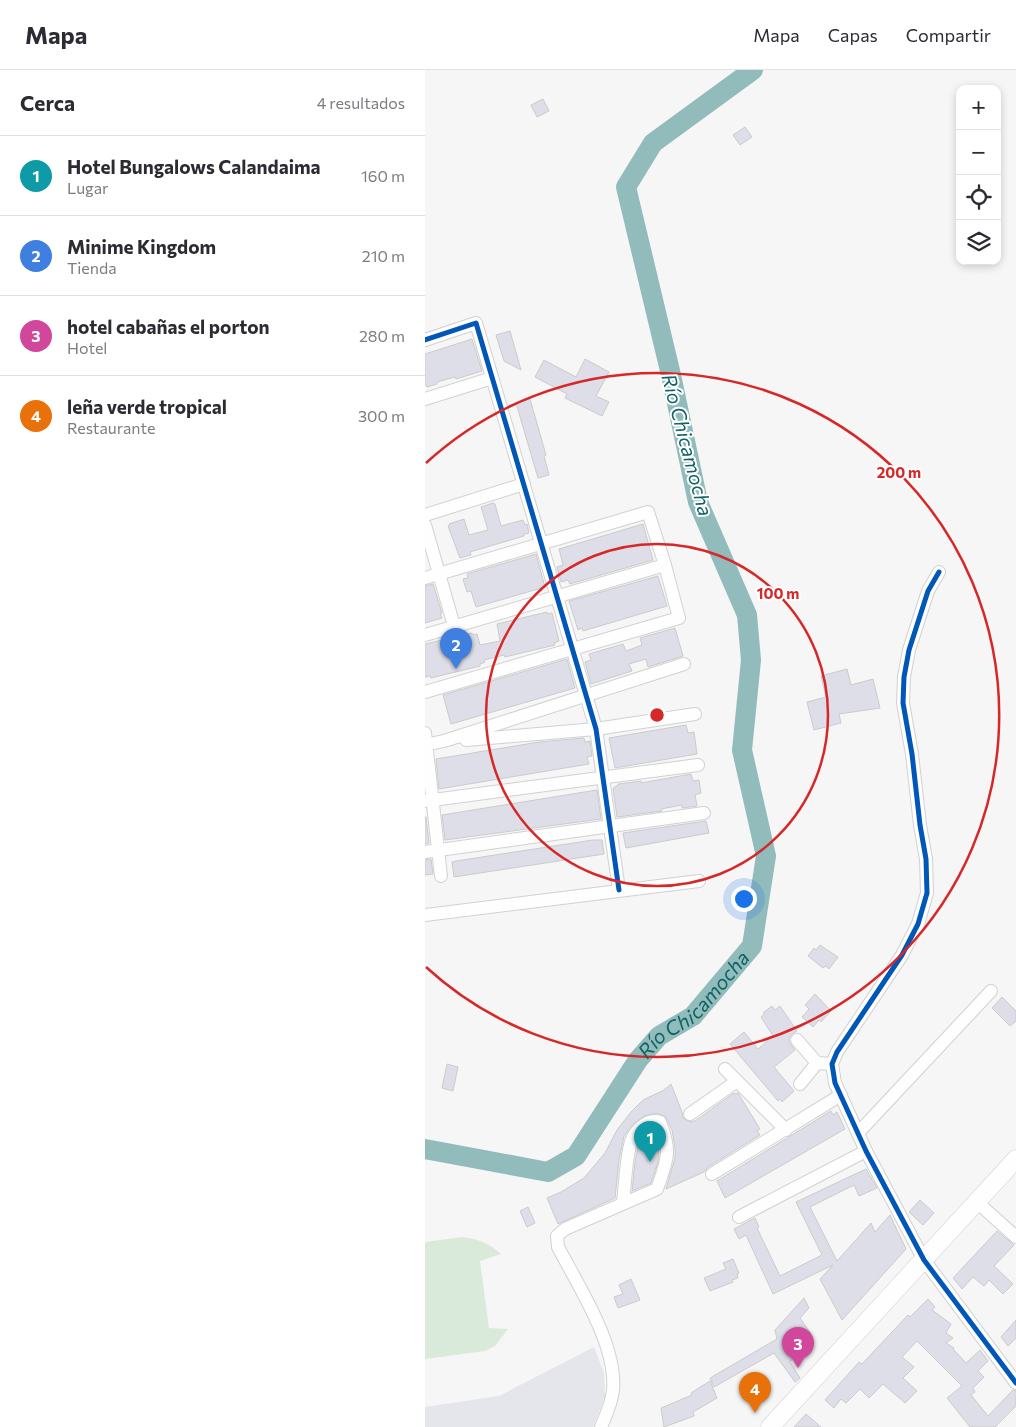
<!DOCTYPE html>
<html lang="es">
<meta charset="utf-8">
<style>
body{margin:0;font-family:Commissioner,sans-serif;background:#f2f2f3;color:#2b2b33}
.controls{position:absolute;right:15px;top:15px;display:grid;overflow:hidden;border-radius:10px;box-shadow:0 2px 8px #0003}
.controls button{width:45px;height:45px;display:grid;place-items:center;padding:0;border:0;border-bottom:1px solid #e1e1e2;background:#fff;color:#2b2b33;font:25px sans-serif}
.you{position:absolute;left:318px;top:828px;width:18px;height:18px;margin:-12px;border:4px solid #fff;border-radius:50%;background:#1a73e8;box-shadow:0 0 0 8px #1a73e833}
.badge{display:grid;place-items:center;width:32px;height:32px;border-radius:50%;background:#717172;color:#fff;font-size:16px;font-weight:700}
.pin{position:absolute;translate:-50% -41px;filter:drop-shadow(0 1px 2px #0008)}
.pin::after{content:'';position:absolute;top:26px;width:18px;height:15px;background:inherit;clip-path:polygon(0 0,100% 0,50% 100%)}
.list{margin:0;padding:0;list-style:none}
h2{display:flex;justify-content:space-between;align-items:center;height:65px;margin:0;padding:0 20px;font-size:21px}
h2 small{font-size:16px;font-weight:400;color:#7c7c81}
.list li{display:grid;grid-template-columns:32px 1fr auto;gap:15px;align-items:center;box-sizing:border-box;height:80px;padding:0 20px;border-top:1px solid #e1e1e2}
.list b{display:block;font-size:19px;white-space:nowrap}
.list p{margin:0;font-size:16px;white-space:nowrap;color:#7c7c81}
.list em{font-size:16px;font-style:normal;color:#7c7c81}
.icon{flex:none;width:28px;height:28px;fill:none;stroke:currentColor;stroke-width:2;stroke-linecap:round;stroke-linejoin:round}
.map{position:relative;flex:none;width:591px;height:1357px;overflow:hidden}
header{display:flex;align-items:center;gap:30px;box-sizing:border-box;height:70px;padding:0 25px;background:#fff;border-bottom:1px solid #e1e1e2}
header strong{font-size:24px}
nav{display:flex;gap:28px;margin-inline-start:auto;font-size:18px}
main{display:flex}
aside{flex:1;background:#fff}
.map>svg:first-child{display:block}
.built{fill:#e4e6ec}
.green{fill:#daeada}
.lines{fill:none;stroke-linecap:round;stroke-linejoin:round}
.river{stroke:#92bbbc;stroke-width:20}
.building{fill:#dedee8;stroke:#cbcbcc}
.minor-casing{stroke:#d1d1d2;stroke-width:14}
.secondary-casing{stroke:#d1d1d2;stroke-width:19}
.minor{stroke:#fefefe;stroke-width:12}
.secondary{stroke:#fefefe;stroke-width:18}
.cycleway-casing{stroke:#fff;stroke-width:8}
.cycleway{stroke:#0057b8;stroke-width:5}
.ring{fill:none;stroke:#d62828;stroke-width:2.5}
.labels{text-anchor:middle;stroke-width:4;stroke-linejoin:round;paint-order:stroke}
.water-label{font-size:20px;font-style:italic;fill:#106364;stroke:#fff}
.centre{fill:#d62828;stroke:#fff;stroke-width:2.5}
.ring-label{font-size:15px;text-anchor:middle;font-weight:bold;fill:#d62828;stroke:#fff;stroke-width:4;stroke-linejoin:round;paint-order:stroke}
</style>
<header>
<strong>Mapa</strong>
<nav><a>Mapa</a><a>Capas</a><a>Compartir</a></nav>
</header>
<main>
<aside>
<h2>Cerca<small>4 resultados</small></h2>
<ul class="list">
<li><span class="badge" style="background:#0f9aa8">1</span><div><b>Hotel Bungalows Calandaima</b><p>Lugar</p></div><em>160 m</em></li>
<li><span class="badge" style="background:#3f7fe0">2</span><div><b>Minime Kingdom</b><p>Tienda</p></div><em>210 m</em></li>
<li><span class="badge" style="background:#d1479c">3</span><div><b>hotel cabañas el porton</b><p>Hotel</p></div><em>280 m</em></li>
<li><span class="badge" style="background:#e8710a">4</span><div><b>leña verde tropical</b><p>Restaurante</p></div><em>300 m</em></li>
</ul>
</aside>
<div class="map">
<svg width="591" height="1357" viewBox="0 0 591 1357">
<rect width="100%" height="100%" fill="#f6f6f7"/>
<path class="built" d="M169 1277 179 1303 180 1327 168 1357H0V1337L74 1326Z"/>
<path class="green" d="M37 1167C53 1169 64 1173 76 1184L55 1191 64 1258 83 1259 70 1276 60 1281 0 1289V1172Z"/>
<g class="lines">
<path class="river" id="s1" d="M0 1079 123 1102 151 1086 213 990 234 966 268 946 327 876 341 786 317 680 326 590 322 545 273 432 246 305 201 117 228 73 328 0"/>
</g>
<g class="building">
<path d="M118 29 124 41 112 47 106 35Z"/>
<path d="M320 57 327 67 315 75 308 65Z"/>
<path d="M85 261 96 300 79 291 71 265Z"/>
<path d="M47 269 57 301 31 309 30 307 12 312V314L2 317V315H0V284Z"/>
<path d="M160 289 184 302 171 326 184 332 177 346 140 328 142 324 110 307 119 290 151 307Z"/>
<path d="M105 329 121 385 119 386 124 405 113 408 91 333Z"/>
<path d="M68 433 70 434 76 456 98 450 100 455 102 454 104 463 99 464V466L45 482 46 485 35 488 23 456 25 455 24 454 39 449 44 465 63 460 56 437Z"/>
<path d="M218 454 228 490 145 514 143 510 136 512 132 497 138 495 134 479Z"/>
<path d="M111 484 120 517 51 537 46 521 42 522 38 509 43 508 42 504Z"/>
<path d="M233 506 242 536 158 561 157 558 153 560 144 531Z"/>
<path d="M8 514 17 543H15L17 548 0 553V516Z"/>
<path d="M122 542V544L127 543 134 571 129 573 130 575 80 587 79 585 59 590 60 592 55 594V596L6 608 5 606 0 607V574L47 563 48 565 52 564 55 575 75 571 72 554Z"/>
<path d="M250 558 258 586 223 597 221 589 204 594 207 601 166 614 160 592 166 590 164 584 198 574 201 581 217 575 215 568Z"/>
<path d="M142 589 150 618 26 654 18 625Z"/>
<path d="M422 599 426 615 448 609 455 638 414 644 416 653 389 660 382 632 401 627 396 606Z"/>
<path d="M261 655 263 663 269 662 272 684 190 698 184 668Z"/>
<path d="M159 668 160 672 165 671 167 686 162 687 164 694 14 719 11 689 114 672Z"/>
<path d="M266 704 268 711 274 710 276 723 270 725 272 736 257 738V735L236 739 237 741 192 747 188 718 193 715V714L216 711V713Z"/>
<path d="M172 720 176 749 20 770 17 745Z"/>
<path d="M0 747H1L4 773 0 774Z"/>
<path d="M281 751 284 763 201 778 198 763Z"/>
<path d="M168 770H177L179 784 29 807 27 792 31 791Z"/>
<path d="M6 789 8 804 0 805V790Z"/>
<path d="M395 875 413 887 404 899 401 896 398 898 383 886 389 878 391 880Z"/>
<path d="M390 924 406 941 396 952 394 950 388 957 377 947 384 939 380 935Z"/>
<path d="M577 927 591 941V951L585 956 567 938Z"/>
<path d="M347 936 350 940 355 936 372 961 367 964 364 968V972L370 980 349 997 369 1021 357 1032 355 1029 353 1031 305 974 319 962 333 979 348 966 336 947 339 944V942Z"/>
<path d="M22 994 33 997 28 1021 17 1018Z"/>
<path d="M246 1014 257 1042 258 1048 265 1052 270 1051 309 1023 310 1024 313 1023 335 1059 332 1061 335 1065 283 1097 279 1102 241 1119 250 1088V1078L247 1060 240 1046 231 1043 219 1046 206 1056 199 1066 194 1090 190 1128 133 1154 122 1128 136 1122 159 1108 180 1083 192 1060 206 1042 218 1030 239 1020Z"/>
<path d="M406 1041 408 1045 412 1042 420 1059 300 1128 292 1111Z"/>
<path d="M229 1059 234 1079 233 1092 226 1113 207 1121 210 1092 214 1072 221 1064Z"/>
<path d="M441 1099 452 1118 434 1126 429 1115 385 1137 412 1191 446 1153 450 1162 465 1145 481 1179 417 1250 395 1209 408 1195 348 1224 321 1165 314 1169 309 1159 330 1148 334 1157 332 1158 355 1206 397 1185 371 1132Z"/>
<path d="M495 1130 509 1143 498 1155 484 1142Z"/>
<path d="M103 1137 110 1153 102 1157 95 1141Z"/>
<path d="M572 1161 589 1175 569 1196 588 1214 578 1224 564 1210 559 1216 548 1207 537 1219 528 1208Z"/>
<path d="M308 1189 314 1203 312 1204 313 1208 307 1210 308 1212 285 1221 279 1208 301 1199 298 1193Z"/>
<path d="M206 1209 215 1230 193 1238 189 1227 198 1224 194 1215Z"/>
<path d="M379 1228 384 1238 375 1248 386 1264 365 1292 375 1308 370 1312 349 1283 289 1317 285 1308 352 1269 350 1260Z"/>
<path d="M503 1229 510 1237 507 1240 526 1254 521 1263 528 1268 521 1273 529 1278 528 1279 541 1293 555 1280 563 1291 553 1301 559 1307 548 1318 550 1322 546 1325 563 1346 588 1320 591 1321V1336L570 1357H545L522 1328 537 1316 492 1271 477 1287 489 1297 478 1308 492 1321 480 1333 458 1314 444 1328 435 1319 421 1333 416 1329 409 1338 400 1330 434 1292 437 1294 483 1245 485 1247Z"/>
<path d="M591 1250V1268L583 1276 576 1267Z"/>
<path d="M285 1311 292 1328 268 1342 269 1346 239 1357 236 1338 267 1325 266 1323Z"/>
<path d="M381 1344 396 1357H369Z"/>
</g>
<g class="lines">
<defs>
<g id="minor">
<path d="M0 270 51 253 171 659 194 820"/>
<path d="M0 329 67 308"/>
<path d="M0 445 99 414"/>
<path d="M0 455 29 556"/>
<path d="M514 502 503 521 484 580 479 607 478 633 487 684 495 755 501 789 502 823 493 854 477 885 412 982 407 994 410 1013 441 1081 499 1190 591 1313"/>
<path d="M0 508 223 442 240 495 254 548 0 622"/>
<path d="M0 565 240 495"/>
<path d="M0 663 16 806"/>
<path d="M41 670 171 659 270 644"/>
<path d="M0 675 19 671 259 594"/>
<path d="M0 731 273 695"/>
<path d="M0 782 279 743"/>
<path d="M0 845 274 811"/>
<path d="M372 970 392 993 407 994"/>
<path d="M300 999 361 1060"/>
<path d="M375 1014 392 993"/>
<path d="M265 1044 312 1011"/>
<path d="M433 1063 566 921"/>
<path d="M287 1104 416 1025"/>
<path d="M552 1132 591 1167"/>
<path d="M314 1147 441 1081"/>
<path d="M176 1357C181 1345 187 1333 188 1320 192 1275 154 1217 133 1177L132 1166 140 1159 232 1119C242 1091 247 1082 235 1052 224 1048 212 1058 207 1069 201 1083 200 1116 198 1133"/>
</g>
<path id="secondary" d="M345 1357 591 1089"/>
</defs>
<use href="#minor" class="minor-casing"/>
<use href="#secondary" class="secondary-casing"/>
<use href="#minor" class="minor"/>
<use href="#secondary" class="secondary"/>
<defs>
<g id="cycleway">
<path d="M0 270 51 253 171 659 194 820"/>
<path d="M514 502 503 521 484 580 479 607 478 633 487 684 495 755 501 789 502 823 493 854 477 885 412 982 407 994 410 1013 441 1081 499 1190 591 1313"/>
</g>
</defs>
<use href="#cycleway" class="cycleway-casing"/>
<use href="#cycleway" class="cycleway"/>
</g>
<g class="ring">
<circle cx="232" cy="645" r="171"/>
<path d="M1 393A342 342 0 1 1 1 897"/>
</g>
<g class="labels">
<g class="water-label">
<text transform="translate(262 375) rotate(75)" y="7">Río Chicamocha</text>
<text dy="7" stroke="none"><textPath href="#s1" startOffset="351">Río Chicamocha</textPath></text>
</g>
</g>
<circle cx="232" cy="645" r="8" class="centre"/>
<g class="ring-label">
<text x="474" y="408">200 m</text>
<text x="353" y="529">100 m</text>
</g>
</svg>
<div class="controls">
<button>+</button>
<button>−</button>
<button><svg class="icon" aria-label="locate" viewBox="0 0 24 24"><circle cx="12" cy="12" r="6"/><path d="M12 2v4M12 18v4M2 12h4M18 12h4"/></svg></button>
<button><svg class="icon" aria-label="layers" viewBox="0 0 24 24"><path d="M12 4l9 5-9 5-9-5zM3 14l9 5 9-5"/></svg></button>
</div>
<div class="you"></div>
<div class="pin badge" style="left:225px;top:1092px;background:#0f9aa8">1</div>
<div class="pin badge" style="left:31px;top:599px;background:#3f7fe0">2</div>
<div class="pin badge" style="left:373px;top:1298px;background:#d1479c">3</div>
<div class="pin badge" style="left:330px;top:1343px;background:#e8710a">4</div>
</div>
</main>
